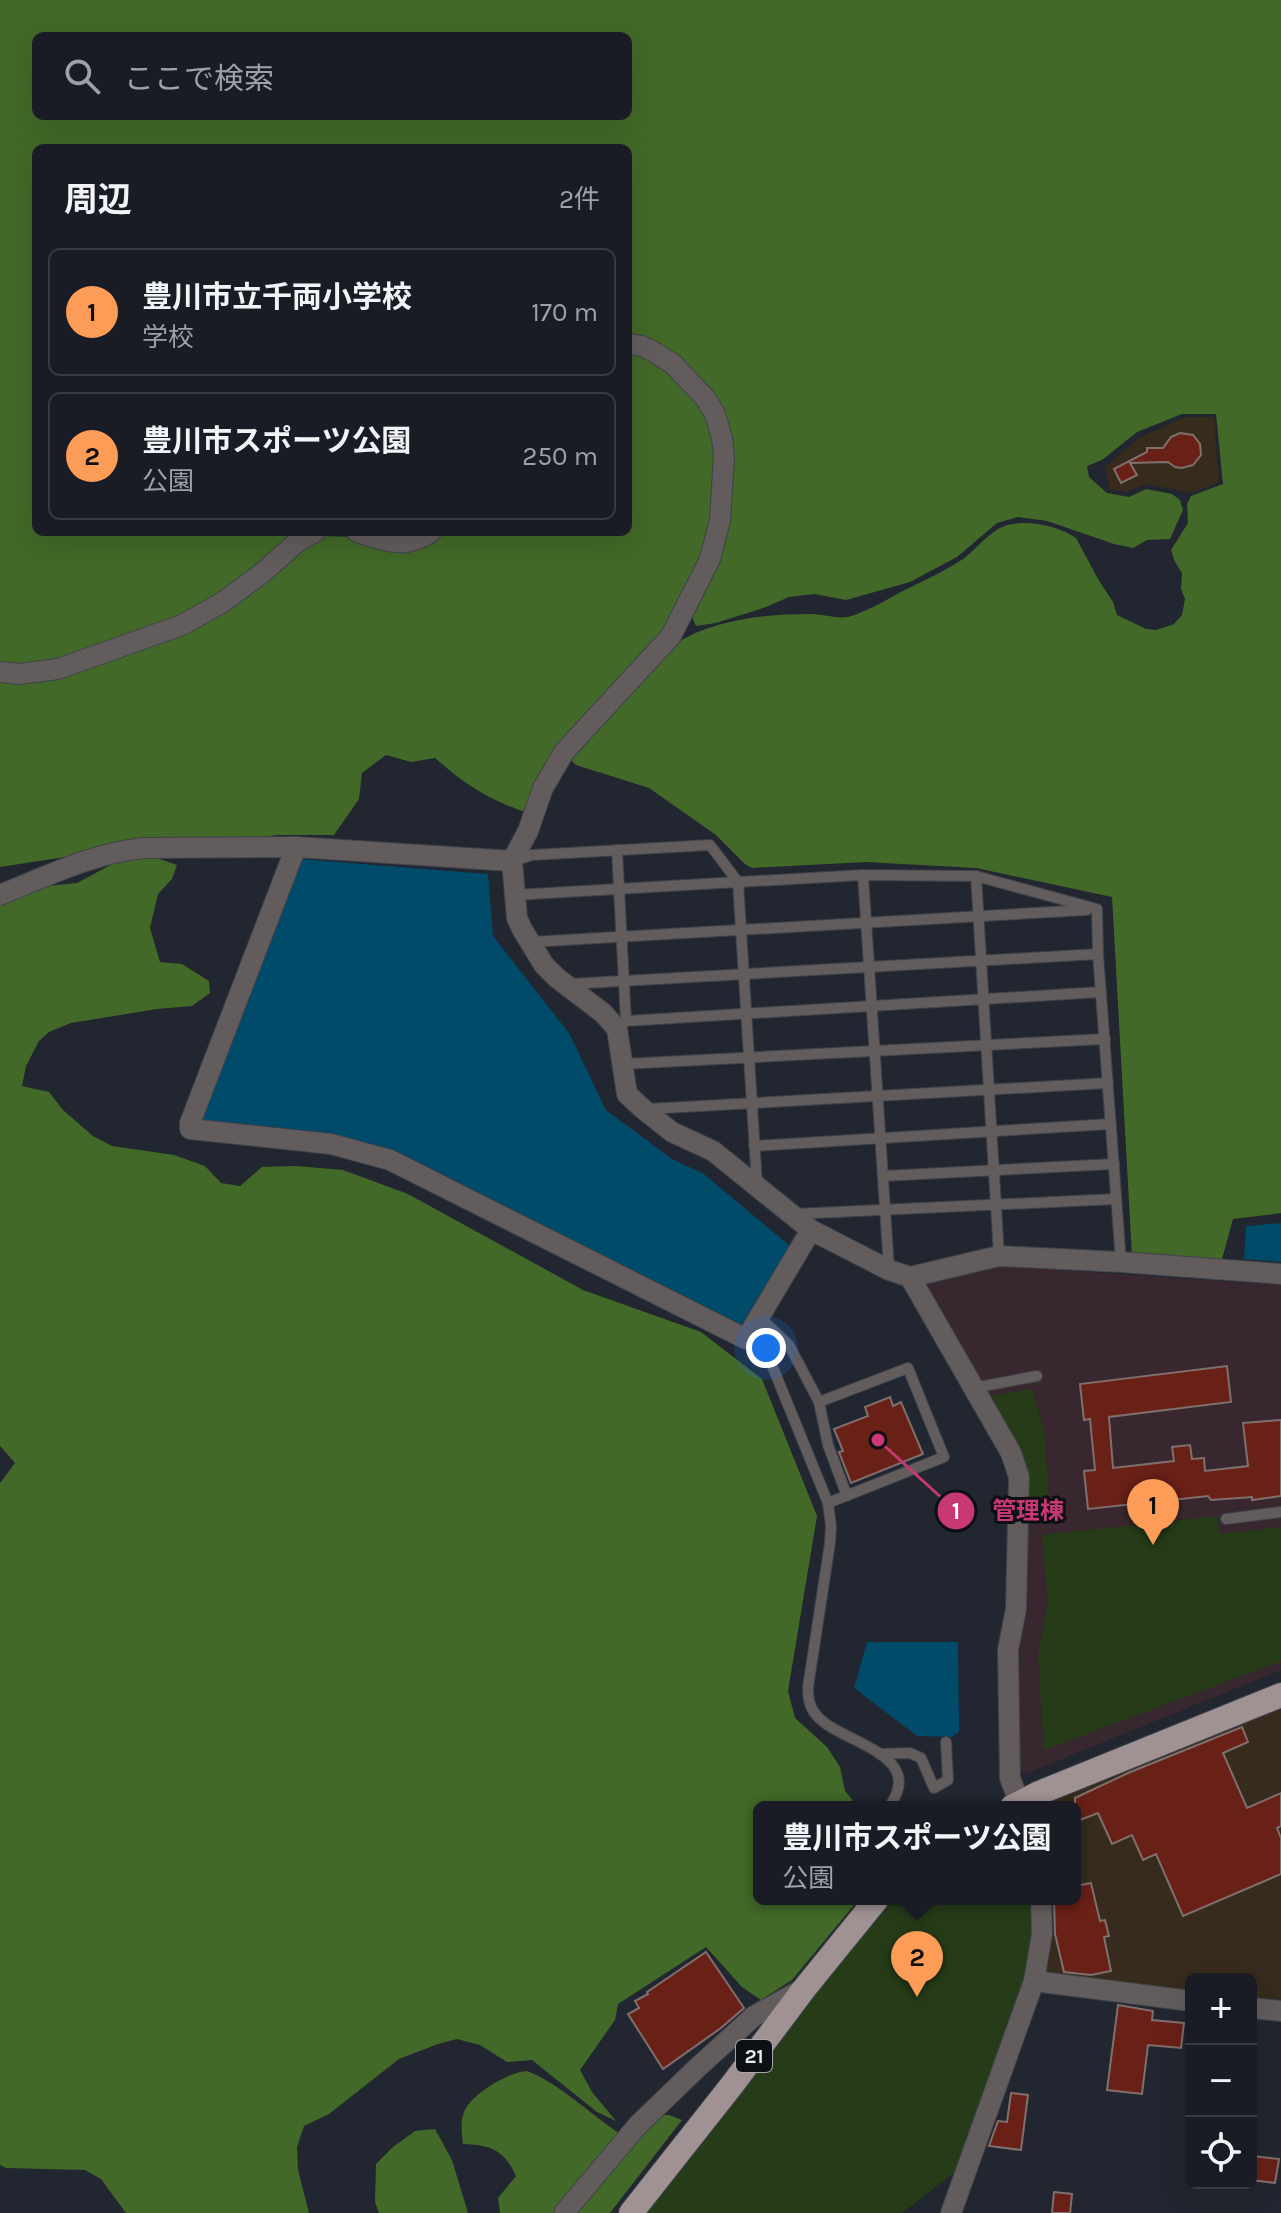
<!DOCTYPE html>
<html lang="ja">
<meta charset="utf-8">
<style>
body{margin:0;font-family:Karla,"Noto Sans JP",sans-serif;background:#262931;color:#f1f3f6}
.controls{position:absolute;right:24px;bottom:24px;display:grid;overflow:hidden;border-radius:12px;box-shadow:0 8px 32px #0002}
.controls button{width:72px;height:72px;display:grid;place-items:center;padding:0;border:0;border-bottom:2px solid #373a41;background:#191c24;color:#f1f3f6;font:40px sans-serif}
.you{position:absolute;left:766px;top:1348px;width:28px;height:28px;margin:-20px;border:6px solid #fff;border-radius:50%;background:#1a73e8;box-shadow:0 0 0 12px #1a73e833}
.badge{display:grid;place-items:center;width:52px;height:52px;border-radius:50%;background:#fd9c56;color:#111;font-size:26px;font-weight:700}
.pin{position:absolute;translate:-50% -66px;filter:drop-shadow(0 2px 4px #0008)}
.pin::after{content:'';position:absolute;top:42px;width:28px;height:24px;background:inherit;clip-path:polygon(0 0,100% 0,50% 100%)}
.popup{position:absolute;left:753px;top:1801px;width:328px;height:104px;box-sizing:border-box;display:grid;place-content:center;border-radius:12px;background:#191c24;filter:drop-shadow(0 2px 6px #0005);font-size:26px;white-space:nowrap;color:#9fa1a6}
.popup b{font-size:30px;color:#f1f3f6}
.popup::after{content:'';position:absolute;left:50%;top:100%;margin-left:-16px;border:16px solid transparent;border-top-color:#191c24}
.list{margin:0;padding:0;list-style:none}
h2{display:flex;justify-content:space-between;align-items:center;height:104px;margin:0;padding:0 32px;font-size:34px}
h2 small{font-size:26px;font-weight:400;color:#9fa1a6}
.list li{display:grid;grid-template-columns:52px 1fr auto;gap:24px;align-items:center;box-sizing:border-box;height:128px;margin:0 16px 16px;padding:0 16px;border:2px solid #373a41;border-radius:12px}
.list b{display:block;font-size:30px;white-space:nowrap}
.list p{margin:0;font-size:26px;white-space:nowrap;color:#9fa1a6}
.list em{font-size:26px;font-style:normal;color:#9fa1a6}
.icon{flex:none;width:44px;height:44px;fill:none;stroke:currentColor;stroke-width:2;stroke-linecap:round;stroke-linejoin:round}
.map{position:relative;flex:none;width:1281px;height:2213px;overflow:hidden}
.search{position:absolute;background:#191c24;box-shadow:0 8px 32px #0002;left:32px;top:32px;width:600px;height:88px;display:flex;align-items:center;gap:20px;box-sizing:border-box;padding:0 28px;border-radius:12px;color:#9fa1a6;font-size:30px}
.panel{position:absolute;background:#191c24;box-shadow:0 8px 32px #0002;left:32px;top:144px;width:600px;height:392px;border-radius:12px}
.map>svg:first-child{display:block}
.industrial{fill:#362b1c}
.education{fill:#39272f}
.green{fill:#263c18}
.forest{fill:#426928;fill-rule:evenodd}
.water{fill:#004a6a}
.building{fill:#682017;stroke:#80706d;stroke-width:2}
.lines{fill:none;stroke-linecap:round;stroke-linejoin:round}
.lane-casing{stroke:#3d424b;stroke-width:12}
.street-casing{stroke:#3d424b;stroke-width:22}
.primary-casing{stroke:#3d424b;stroke-width:26}
.lane{stroke:#635c5c;stroke-width:10}
.street{stroke:#635c5c;stroke-width:20}
.primary{stroke:#a09292;stroke-width:24}
.labels{text-anchor:middle;stroke-width:6;stroke-linejoin:round;paint-order:stroke}
.shield{fill:#0c0f13;stroke:#a6a9af;stroke-width:2}
.shield-label{font-size:20px;font-weight:bold;fill:#e8ebf2}
.leader{fill:none;stroke:#c83872;stroke-width:3}
.callout-dot{fill:#c83872;stroke:#0c0f13;stroke-width:3}
.mark-label{font-size:24px;text-anchor:middle;font-weight:bold;fill:#fff}
.callout-label{font-size:24px;text-anchor:middle;font-weight:bold;fill:#c83872;stroke:#0c0f13;stroke-width:6;stroke-linejoin:round;paint-order:stroke}
</style>
<div class="map">
<svg width="1281" height="2213" viewBox="0 0 1281 2213">
<rect width="100%" height="100%" fill="#212630"/>
<g class="industrial">
<path d="M1185 417H1214L1219 482 1193 493 1146 484 1126 492 1110 489 1105 467 1139 438Z"/>
<path d="M1281 1706V2009L1251 2005V1979H1191V1999L1039 1978 1045 1899H1075V1807H1036Z"/>
</g>
<path class="education" d="M997 1266 1281 1285V1670L1025 1774 1019 1770 1017 1651 1027 1475 926 1290 929 1281Z"/>
<g class="green">
<path d="M1032 1389 1045 1434 1049 1512 1046 1518 1029 1520 1028 1475 991 1399 992 1396Z"/>
<path d="M1217 1516 1219 1534 1281 1527V1661L1044 1750 1038 1655 1048 1603 1042 1535Z"/>
<path d="M895 1899H1035L1029 1972 959 2169 902 2213H642L871 1921Z"/>
</g>
<g class="forest">
<path d="M0 0H1281V1213L1233 1219 1221 1263 1132 1256 1112 897 976 868 865 862 752 868 745 864 716 835 649 788 576 765 569 758 675 644C714 619 766 614 811 614 823 614 837 619 848 617 855 615 864 611 871 608 884 602 896 594 909 588 927 579 945 571 963 559 974 551 983 539 995 531 1016 516 1056 524 1076 538L1098 579 1113 602 1117 615 1146 629 1156 630 1174 624 1182 615 1185 599 1181 589 1182 573 1175 562 1171 550 1188 523 1187 504 1191 496 1223 484 1216 414H1182L1137 432 1102 460 1087 466 1089 477 1107 493 1129 497 1146 489 1172 494 1180 500 1183 510 1170 539 1147 540 1133 548 1114 544 1047 521 1018 517 997 523 957 557 910 582 846 600 814 594 789 597 766 607 716 623 696 626 690 613 716 557 719 408 628 339V148H36V532H300L256 571 180 618 56 663 0 666ZM36 36H628V116H36Z"/>
<path d="M628 351 655 360 700 400 719 454 705 556 669 626 527 813C486 798 467 786 435 758L411 762 386 755 362 773 359 799 334 835H277L230 842 136 839 65 857 0 867V678L113 657 324 536 354 537 440 532H628Z"/>
<path d="M145 854 177 865 172 879 158 894 150 928 160 962 182 964 209 981 210 993 192 1006 157 1009 71 1023 49 1032 39 1041 26 1066 22 1086 49 1092 63 1110 93 1136 112 1146 174 1155 205 1166 221 1183 240 1186 262 1167 296 1166 343 1170 408 1194 583 1290 701 1332 762 1379 817 1516 788 1691 795 1718 827 1747 840 1767 845 1791 858 1807H759V1899H859L792 1980 761 2000 742 1987 706 1947 618 2004 615 2020 580 2070 592 2092 616 2121 597 2112 532 2060 507 2062 480 2045 457 2039 438 2044 399 2059 329 2114 304 2126 297 2147 298 2170 309 2213H126L101 2179 85 2170 6 2168 0 2165V1483L15 1463 0 1446V891L77 883 118 861Z"/>
<path d="M527 2071C560 2084 589 2113 619 2133L558 2213H500L498 2198 516 2176C504 2150 491 2145 463 2144 462 2134 460 2122 464 2112 471 2094 509 2072 527 2071Z"/>
<path d="M656 2115H669L682 2120 610 2213H572Z"/>
<path d="M435 2129 452 2160 468 2213H379L375 2202 376 2164 393 2147 415 2131Z"/>
</g>
<g class="water">
<path d="M300 859 488 874 493 936 569 1033 606 1110 672 1159 704 1174 790 1246 738 1331 407 1160 197 1124Z"/>
<path d="M1281 1223V1262L1244 1259 1246 1226Z"/>
<path d="M867 1642H958L959 1731 952 1737 917 1736 854 1688Z"/>
</g>
<g class="building">
<path d="M1180 433 1193 435 1200 444 1201 455 1193 465 1182 468 1175 467 1168 462 1130 463 1137 475 1121 483 1114 469 1147 452V448H1163L1171 437Z"/>
<path d="M1227 1366 1231 1402 1109 1417 1113 1468 1174 1461 1172 1447 1190 1445 1192 1459 1204 1458 1205 1471 1248 1466 1243 1423 1281 1420V1496L1252 1500V1497L1211 1500 1208 1496 1088 1509 1084 1471 1095 1470 1090 1419 1084 1420 1080 1384Z"/>
<path d="M890 1397 893 1406 901 1402 923 1454 851 1483 839 1452 843 1451 834 1429 868 1416 865 1407Z"/>
<path d="M1242 1727 1248 1742 1223 1753 1247 1808 1281 1793V1826L1277 1828 1281 1838V1874L1183 1916 1156 1854 1143 1860 1132 1835 1112 1844 1098 1813 1075 1822V1798L1128 1773Z"/>
<path d="M1091 1883 1100 1921 1105 1920 1109 1936 1104 1937 1111 1971 1091 1975 1064 1972 1055 1934 1054 1899H1075V1886Z"/>
<path d="M706 1952 744 2008 721 2028 663 2069 628 2014 639 2008 635 2001 648 1994 647 1992Z"/>
<path d="M1118 2005 1153 2011 1152 2020 1184 2023 1181 2048 1148 2045 1142 2094 1107 2090Z"/>
<path d="M1011 2093 1028 2095 1021 2150 989 2146 998 2121 1007 2122Z"/>
<path d="M1253 2156 1279 2159 1275 2183 1251 2180Z"/>
<path d="M1054 2192 1072 2194 1070 2213H1052Z"/>
</g>
<g class="lines">
<defs>
<g id="lane">
<path d="M617 850 626 1021 621 1025"/>
<path d="M514 861 532 855 710 845 738 882 863 875 976 876 1097 909 1098 954 1121 1262"/>
<path d="M863 875 889 1269"/>
<path d="M976 876 999 1256"/>
<path d="M514 895 738 882 757 1184"/>
<path d="M530 942 1087 910"/>
<path d="M569 984 1098 954"/>
<path d="M626 1021 1101 992"/>
<path d="M623 1064 1105 1039"/>
<path d="M647 1109 1108 1083"/>
<path d="M754 1146 1111 1124"/>
<path d="M883 1176 1114 1164"/>
<path d="M794 1214 1116 1199"/>
<path d="M759 1317 789 1345 819 1402 828 1445 847 1496"/>
<path d="M746 1339 769 1358 828 1503 831 1526 830 1543 808 1687C808 1698 809 1707 817 1716 840 1743 928 1753 889 1807"/>
<path d="M973 1388 1037 1376"/>
<path d="M819 1402 908 1368 944 1457 828 1503"/>
<path d="M1226 1519 1281 1512"/>
<path d="M880 1754 910 1753 921 1758 934 1788 948 1780 946 1742"/>
</g>
<g id="street">
<path d="M628 344 642 346 654 352 673 364 706 399 715 414 722 438 724 456 720 520 710 559 671 636 564 752 543 788 528 831 512 861 517 918 522 929 544 965 557 978 603 1013 617 1029 627 1094 643 1109 672 1132 713 1151 811 1230 889 1270 910 1277 999 1256 1121 1262 1281 1274"/>
<path d="M357 532C386 541 404 550 431 532"/>
<path d="M0 672 19 674 58 669 182 625 223 602 261 574 297 542 315 532"/>
<path d="M296 847 190 1123V1129L331 1144 390 1160 746 1339 811 1230"/>
<path d="M0 895C47 876 93 853 144 848L296 847 512 861"/>
<path d="M910 1277 1011 1453 1019 1477 1016 1609 1008 1650 1010 1778 1021 1807"/>
<path d="M1034 1981 1191 2001"/>
<path d="M1251 2008 1281 2011"/>
<path d="M564 2213 638 2125 696 2069 754 2016 801 1990"/>
<path d="M951 2213 1034 1981 1042 1934 1041 1899"/>
</g>
<g id="primary">
<path d="M1012 1807 1039 1793 1281 1695"/>
<path d="M631 2213 732 2085 804 1989 877 1899"/>
</g>
</defs>
<use href="#lane" class="lane-casing"/>
<use href="#street" class="street-casing"/>
<use href="#primary" class="primary-casing"/>
<use href="#lane" class="lane"/>
<use href="#street" class="street"/>
<use href="#primary" class="primary"/>
</g>
<g class="labels">
<rect class="shield" x="736" y="2040" width="36" height="32" rx="6"/>
<g class="shield-label">
<text x="754" y="2063">21</text>
</g>
</g>
<path class="leader" d="M878 1440L956 1511"/>
<g class="callout-dot">
<circle cx="878" cy="1440" r="8"/>
<circle cx="956" cy="1511" r="20"/>
</g>
<g class="mark-label">
<text x="956" y="1519">1</text>
</g>
<g class="callout-label">
<text x="1028" y="1519">管理棟</text>
</g>
</svg>
<div class="controls">
<button>+</button>
<button>−</button>
<button><svg class="icon" aria-label="locate" viewBox="0 0 24 24"><circle cx="12" cy="12" r="6"/><path d="M12 2v4M12 18v4M2 12h4M18 12h4"/></svg></button>
</div>
<div class="you"></div>
<div class="pin badge" style="left:1153px;top:1545px">1</div>
<div class="pin badge" style="left:917px;top:1997px">2</div>
<div class="popup"><b>豊川市スポーツ公園</b>公園</div>
<div class="search"><svg class="icon" aria-label="search" viewBox="0 0 24 24"><circle cx="10" cy="10" r="6"/><path d="M15 15l6 6"/></svg>ここで検索</div>
<section class="panel">
<h2>周辺<small>2件</small></h2>
<ul class="list">
<li><span class="badge">1</span><div><b>豊川市立千両小学校</b><p>学校</p></div><em>170 m</em></li>
<li><span class="badge">2</span><div><b>豊川市スポーツ公園</b><p>公園</p></div><em>250 m</em></li>
</ul>
</section>
</div>
